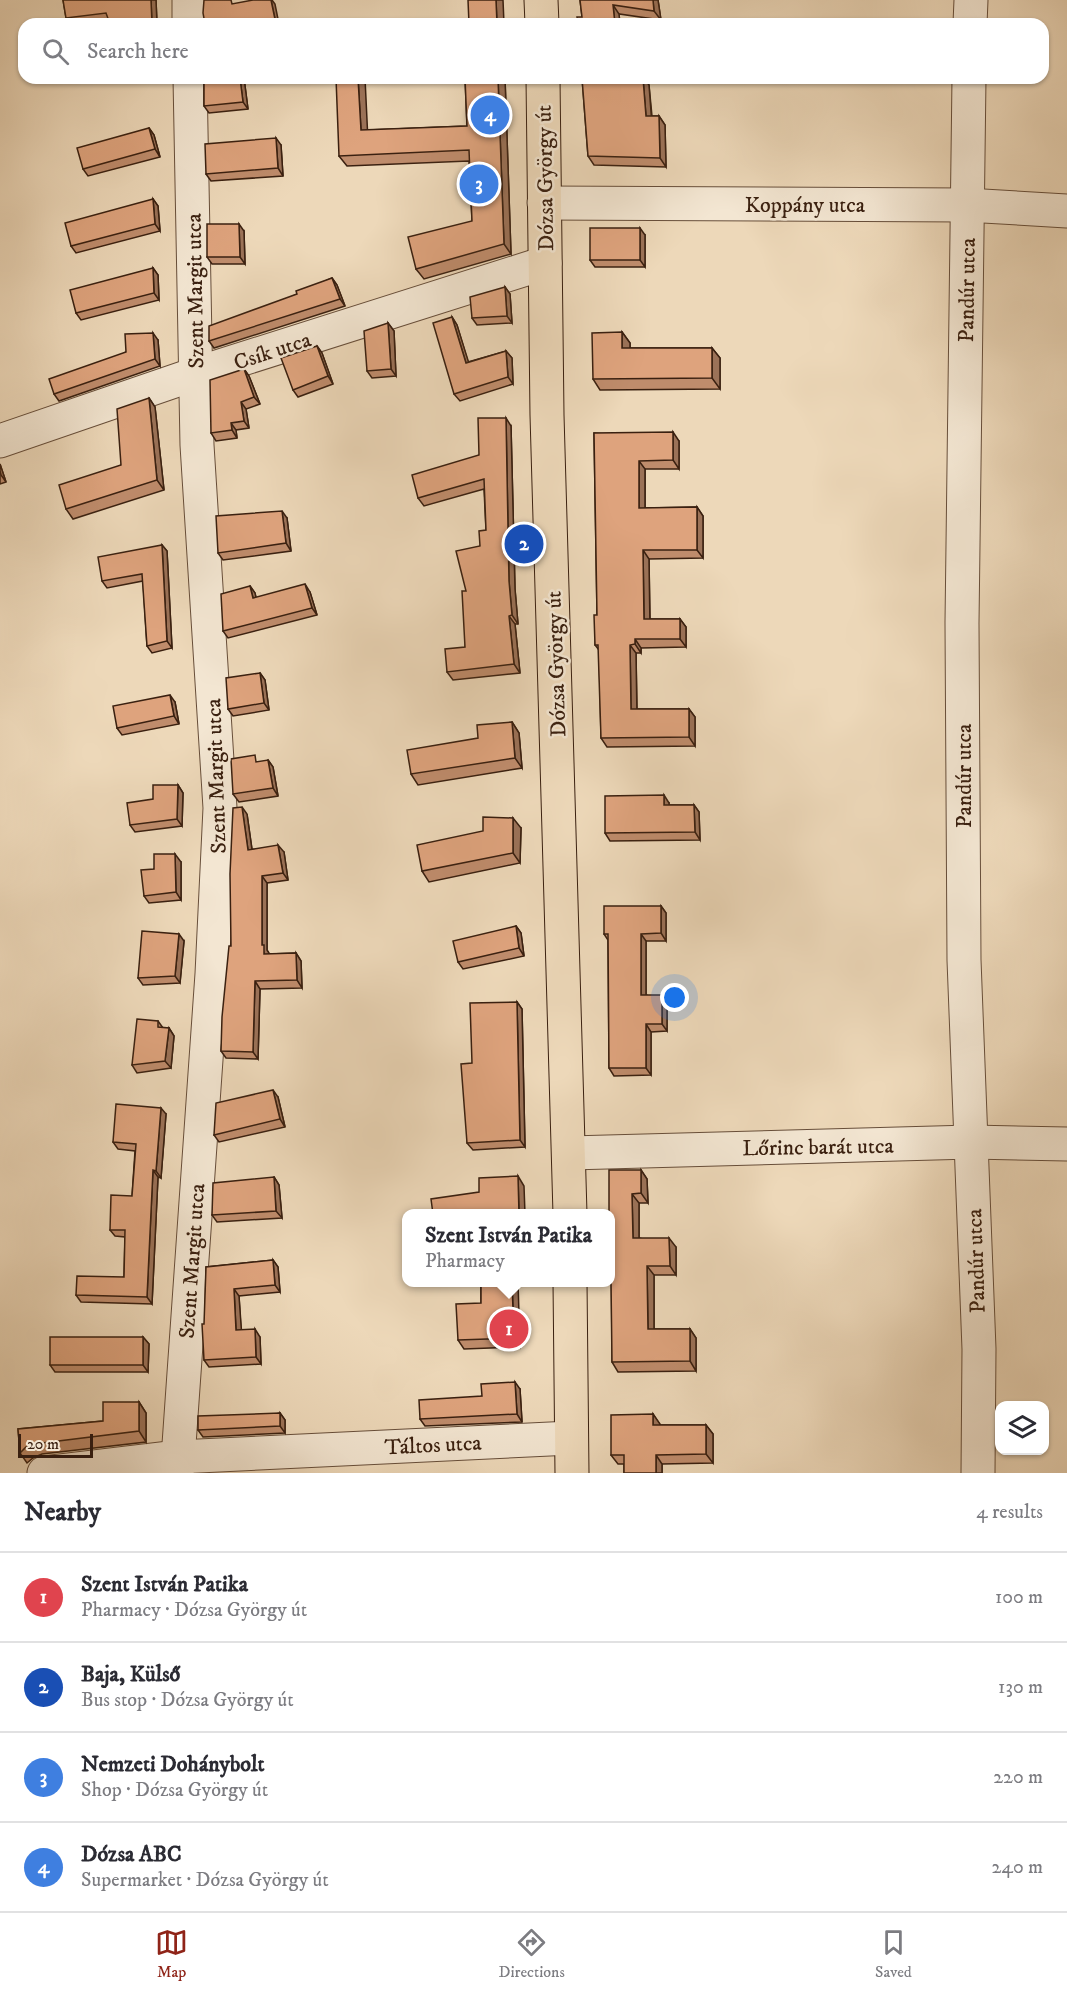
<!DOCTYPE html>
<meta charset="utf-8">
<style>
body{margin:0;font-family:"IM FELL DW Pica",serif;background:#f2f2f3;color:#2b2b33}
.controls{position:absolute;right:18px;bottom:18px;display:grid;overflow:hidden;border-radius:12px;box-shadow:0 2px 4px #0004}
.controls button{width:54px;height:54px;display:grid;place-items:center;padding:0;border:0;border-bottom:2px solid #e1e1e2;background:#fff;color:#2b2b33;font:30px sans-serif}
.scale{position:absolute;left:18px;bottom:15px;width:75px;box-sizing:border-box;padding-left:6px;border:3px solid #3a2010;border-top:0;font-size:16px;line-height:21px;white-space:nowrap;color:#3a2010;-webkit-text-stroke:4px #f3e6d2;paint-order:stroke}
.you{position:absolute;left:675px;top:998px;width:21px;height:21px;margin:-15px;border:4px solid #fff;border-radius:50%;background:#1a73e8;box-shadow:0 0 0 9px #1a73e833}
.badge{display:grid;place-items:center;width:39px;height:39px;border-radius:50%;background:#8f2418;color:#fff;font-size:20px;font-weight:700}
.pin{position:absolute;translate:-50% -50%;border:3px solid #fff;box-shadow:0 2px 6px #0006}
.popup{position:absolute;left:402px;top:1209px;width:213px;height:78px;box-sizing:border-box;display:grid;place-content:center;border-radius:12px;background:#fff;filter:drop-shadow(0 2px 4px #0005);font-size:20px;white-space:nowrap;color:#7c7c81}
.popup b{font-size:22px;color:#2b2b33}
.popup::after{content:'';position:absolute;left:50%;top:100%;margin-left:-12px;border:12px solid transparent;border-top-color:#fff}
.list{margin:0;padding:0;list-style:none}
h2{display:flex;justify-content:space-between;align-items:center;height:78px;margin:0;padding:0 24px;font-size:26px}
h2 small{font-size:20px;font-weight:400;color:#7c7c81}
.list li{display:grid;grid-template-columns:39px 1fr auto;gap:18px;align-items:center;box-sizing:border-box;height:90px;padding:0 24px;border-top:2px solid #e1e1e2}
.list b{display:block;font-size:22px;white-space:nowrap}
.list p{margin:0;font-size:20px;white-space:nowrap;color:#7c7c81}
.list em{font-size:20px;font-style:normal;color:#7c7c81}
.icon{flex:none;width:33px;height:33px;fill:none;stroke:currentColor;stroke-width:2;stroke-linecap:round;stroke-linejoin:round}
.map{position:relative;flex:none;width:1067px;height:1473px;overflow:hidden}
.search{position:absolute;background:#fff;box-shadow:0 2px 4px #0004;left:18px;right:18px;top:18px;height:66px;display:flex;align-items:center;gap:15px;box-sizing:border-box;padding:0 21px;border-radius:18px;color:#7c7c81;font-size:22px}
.sheet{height:438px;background:#fff}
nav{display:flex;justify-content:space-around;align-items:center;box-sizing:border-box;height:84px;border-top:2px solid #e1e1e2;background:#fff;font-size:16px;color:#7c7c81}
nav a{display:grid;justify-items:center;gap:3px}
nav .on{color:#8f2418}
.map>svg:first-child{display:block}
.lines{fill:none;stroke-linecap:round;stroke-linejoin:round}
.minor-casing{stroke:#674e3a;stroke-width:35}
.major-casing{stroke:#3a2010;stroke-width:35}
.minor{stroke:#f3e6d2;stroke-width:33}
.major{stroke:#edd8b9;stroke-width:33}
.wall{fill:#bf8c6c;stroke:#3a2010;stroke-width:1.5}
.shaded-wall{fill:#9b7258;stroke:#3a2010;stroke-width:1.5}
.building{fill:#dea37d;stroke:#3a2010;stroke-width:1.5}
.labels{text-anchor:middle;stroke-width:5;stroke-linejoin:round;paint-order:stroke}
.street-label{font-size:22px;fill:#3a2010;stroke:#f3e6d2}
</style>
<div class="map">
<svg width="1067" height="1473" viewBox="0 0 1067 1473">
<rect width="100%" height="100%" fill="#edd8b9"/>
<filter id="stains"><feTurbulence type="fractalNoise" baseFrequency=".00333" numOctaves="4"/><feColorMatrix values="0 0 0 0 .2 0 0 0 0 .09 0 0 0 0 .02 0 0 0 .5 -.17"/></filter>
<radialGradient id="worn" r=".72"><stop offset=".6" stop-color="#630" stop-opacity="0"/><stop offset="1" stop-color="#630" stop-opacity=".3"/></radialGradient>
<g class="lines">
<defs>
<g id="minor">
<path d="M189 24V0"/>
<path d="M970 24 971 0"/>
<path d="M969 78 962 623 964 960 979 1349 978 1473"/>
<path d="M544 203 966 205 1067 211"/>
<path d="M0 441 195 374 545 263"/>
<path d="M570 1153 971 1142 1067 1144"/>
<path d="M44 1473 178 1457 571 1438"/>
<path d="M177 1473 212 974 220 808 197 445 190 78"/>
</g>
<g id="major">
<path d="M541 0 542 24"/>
<path d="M543 78 547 415 570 1214"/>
<path d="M570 1282 572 1473"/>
</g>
</defs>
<use href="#minor" class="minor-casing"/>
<use href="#major" class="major-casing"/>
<use href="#minor" class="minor"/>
<use href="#major" class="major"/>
</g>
<g class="wall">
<path d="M63 0H156L157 24 108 20 83 24H70L66 18Z"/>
<path d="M580 0H658L661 20 619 14 620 24H578L582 17Z"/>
<path d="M204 78H244L248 109 209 113 204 106Z"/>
<path d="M465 78H505L511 254 424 279 416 269 472 221 469 161 347 166 339 156 368 130 467 126Z"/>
<path d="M582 78H644L649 85 652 116H659L665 125 666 167 594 165 588 156Z"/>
<path d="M149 128 154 135 160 157 88 176 83 169Z"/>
<path d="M281 145 283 176 211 181 206 174Z"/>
<path d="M153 199 158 206 160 231 76 253 71 246Z"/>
<path d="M244 231 245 264H212L207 257Z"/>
<path d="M645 235V267H595L590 260Z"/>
<path d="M153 268 158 275 159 300 81 320 76 313Z"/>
<path d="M332 278 337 285 345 306 214 348 209 341 297 294Z"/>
<path d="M505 287 510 294 512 323 477 325 472 318Z"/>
<path d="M452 317 457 325 468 362 506 351 512 358 513 384 460 401 454 394Z"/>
<path d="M388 323 394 331 396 376 372 378 367 371Z"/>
<path d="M622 332 630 343V348H712L720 358V389L600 390 593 379Z"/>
<path d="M158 340 160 366 59 401 54 394 126 352Z"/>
<path d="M317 346 322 353 333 384 298 397 293 390Z"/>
<path d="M244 369 249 376 260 404 246 409 249 428 236 430 237 438 216 441 211 433Z"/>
<path d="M149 398 155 407 164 490 73 519 66 509 121 465Z"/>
<path d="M511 426 515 589 518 624H515L520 673 453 680 447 672 465 647 480 546 486 530 484 489 424 506 418 498 479 455Z"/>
<path d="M594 433 679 441V469H645V508L697 507 703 516V558L649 559 650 619H680L686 627V647L641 648V653H636L637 709H689L695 717V746L607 747 601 738 599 650 595 645 597 615Z"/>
<path d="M0 464 6 482 0 484Z"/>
<path d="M287 518 291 551 223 560 218 553Z"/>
<path d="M162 545 167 551 172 648 152 653 147 646 143 581 107 588 102 581Z"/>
<path d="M250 586 255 593 256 598 310 592 317 615 228 638 223 631Z"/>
<path d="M260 673 265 680 269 710 233 716 228 709Z"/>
<path d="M175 702 179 724 122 735 117 728Z"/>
<path d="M512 722 519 733 522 768 418 785 411 774Z"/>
<path d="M268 760 273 767 278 796 239 802 233 794Z"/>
<path d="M178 785 183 793 182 826 135 832 130 825 153 799Z"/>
<path d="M669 803V805H694L699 812 700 840 610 841 605 833Z"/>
<path d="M247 814 252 849 284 852 288 880 267 883V950L269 954 296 953 301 961 302 988 260 989 258 1059 226 1058 221 1051 231 946Z"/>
<path d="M521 828 520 863 429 882 422 871Z"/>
<path d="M181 862V900L149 903 144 896 154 869Z"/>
<path d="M661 906 666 913V941H646V995L667 1002V1031L651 1032V1075L614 1076 609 1068 608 940 604 934Z"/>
<path d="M516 926 521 933 524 956 463 969 458 962Z"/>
<path d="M184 941 180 983 143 985 138 978Z"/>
<path d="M517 1002 522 1009 525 1147 473 1150 467 1143 472 1063Z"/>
<path d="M158 1021 163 1028H169L174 1036 171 1068 137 1073 132 1065Z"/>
<path d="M278 1097 285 1127 219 1142 214 1135Z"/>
<path d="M166 1114 161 1178 158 1177 152 1304 81 1302 76 1295 124 1277 125 1237 115 1236 110 1230 132 1196 135 1151 118 1149 113 1142Z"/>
<path d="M641 1170 647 1179 648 1203H639V1238L676 1247V1275H654V1329H690L696 1338V1371L618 1372 612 1362 611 1214Z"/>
<path d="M274 1177 279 1185 282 1218 217 1222 212 1215Z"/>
<path d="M273 1260 278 1267 280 1292 239 1296 241 1330 260 1337 261 1364 209 1367 204 1360 206 1267Z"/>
<path d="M481 1282 520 1347 464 1349 458 1340 481 1303Z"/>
<path d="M143 1337 149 1344 148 1372H55L50 1365Z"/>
<path d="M520 1389 522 1422 425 1426 420 1419 482 1396Z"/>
<path d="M139 1402 146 1413V1442L42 1454 33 1458 27 1463 20 1453 18 1429 103 1421Z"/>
<path d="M280 1413 285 1420V1433L203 1437 198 1430Z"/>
<path d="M653 1414 660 1425H706L713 1434V1463L662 1464V1473H624V1464H618L611 1455Z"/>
</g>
<g class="shaded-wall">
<path d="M151 0H156L157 24H152Z"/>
<path d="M271 0H272L275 4 279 24H276Z"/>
<path d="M496 0H503L504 24H497Z"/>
<path d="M653 0H658L661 20 654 11Z"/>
<path d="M613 5 619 14 620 24H615Z"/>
<path d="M240 78H244L248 109 243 102Z"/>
<path d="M358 78H365L368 141 361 130Z"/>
<path d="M498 78H505L511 254 504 244Z"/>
<path d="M643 78H644L649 85 652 125 646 116Z"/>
<path d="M659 116 665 125 666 167 660 158Z"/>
<path d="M149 128 154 135 160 157 155 149Z"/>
<path d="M276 138 281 145 283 176 278 168Z"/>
<path d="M153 199 158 206 160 231 155 224Z"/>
<path d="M239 224 244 231 245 264 240 257Z"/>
<path d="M640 228 645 235V267L640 260Z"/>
<path d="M153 268 158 275 159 300 154 293Z"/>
<path d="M332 278 337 285 345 306 340 299Z"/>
<path d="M505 287 510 294 512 323 507 316Z"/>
<path d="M452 317 457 325 471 370 466 363Z"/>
<path d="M388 323 394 331 396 376 391 369Z"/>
<path d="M622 332 630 343V359L622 348Z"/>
<path d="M153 333 158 340 160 366 155 359Z"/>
<path d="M317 346 322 353 333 384 328 376Z"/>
<path d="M712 348 720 358V389L712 378Z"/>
<path d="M506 351 512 358 513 384 508 377Z"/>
<path d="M244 369 249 376 260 404 254 397Z"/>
<path d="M149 398 155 407 164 490 157 480Z"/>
<path d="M241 402 246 409 249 428 244 421Z"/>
<path d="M506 418 511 426 515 589 518 624 512 615 509 581Z"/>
<path d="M231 423 236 430 237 438 232 430Z"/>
<path d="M673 432 679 441V469L673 460Z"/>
<path d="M639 461 645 469V516L639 508Z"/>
<path d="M0 464 6 482 1 475 0 471Z"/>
<path d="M697 507 703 516V558L697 550Z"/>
<path d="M282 511 287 518 291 551 286 543Z"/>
<path d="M162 545 167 551 172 648 167 641Z"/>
<path d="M643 550 649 559 650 628 644 619Z"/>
<path d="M305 584 310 592 317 615 312 608Z"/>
<path d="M250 586 255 593 258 606 253 598Z"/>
<path d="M509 616 515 624 520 673 514 664Z"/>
<path d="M680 619 686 627V647L680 639Z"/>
<path d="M635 639 641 648V653L635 644Z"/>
<path d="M630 645 636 653 637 718 631 709Z"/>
<path d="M260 673 265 680 269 710 264 703Z"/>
<path d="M170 695 175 702 179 724 174 716Z"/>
<path d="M689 709 695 717V746L689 737Z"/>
<path d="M512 722 519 733 522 768 515 758Z"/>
<path d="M268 760 273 767 278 796 273 788Z"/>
<path d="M178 785 183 793 182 826 177 819Z"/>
<path d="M664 795 669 803V812L664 805Z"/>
<path d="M694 805 699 812 700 840 695 832Z"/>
<path d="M242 807 247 814 253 857 248 850Z"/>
<path d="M513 818 521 828 520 863 513 853Z"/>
<path d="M278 845 284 852 288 880 283 873Z"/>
<path d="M175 854 181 862V900L176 892Z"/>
<path d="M262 876 267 883V950L269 953V961L264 954 262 945Z"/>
<path d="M661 906 666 913V941L661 933Z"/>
<path d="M516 926 521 933 524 956 519 948Z"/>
<path d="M179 934 184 941 180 983 175 976Z"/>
<path d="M641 934 646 941V1002L641 995Z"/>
<path d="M296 953 301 961 302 988 297 980Z"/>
<path d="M255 981 260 989 258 1059 253 1052Z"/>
<path d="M662 995 667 1002V1031L662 1024Z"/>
<path d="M517 1002 522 1009 525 1147 520 1140Z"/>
<path d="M646 1024 651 1032V1075L646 1068Z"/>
<path d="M169 1028 174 1036 171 1068 165 1061Z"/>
<path d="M273 1090 278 1097 285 1127 280 1119Z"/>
<path d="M161 1108 166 1114 161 1178 156 1171Z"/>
<path d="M153 1170 158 1177 152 1304 147 1297Z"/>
<path d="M641 1170 647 1179 648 1203 641 1193Z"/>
<path d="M518 1176 524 1186 525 1214H519Z"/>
<path d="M274 1177 279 1185 282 1218 276 1211Z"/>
<path d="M632 1194 639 1203V1248L633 1238Z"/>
<path d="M669 1238 676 1247V1275L670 1266Z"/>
<path d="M273 1260 278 1267 280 1292 275 1285Z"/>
<path d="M647 1266 654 1275V1339L648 1329Z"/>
<path d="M512 1282H518L520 1347 514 1338Z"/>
<path d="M234 1289 239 1296 242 1338 236 1330Z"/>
<path d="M255 1329 260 1337 261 1364 256 1357Z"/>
<path d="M690 1329 696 1338V1371L690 1361Z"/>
<path d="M143 1337 149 1344 148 1372 143 1365Z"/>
<path d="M515 1382 520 1389 522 1422 517 1414Z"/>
<path d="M139 1402 146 1413V1442L139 1431Z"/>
<path d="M280 1413 285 1420V1433L280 1426Z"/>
<path d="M653 1414 660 1424V1434L653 1425Z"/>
<path d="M706 1425 713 1434V1463L706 1454Z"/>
<path d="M656 1455 662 1464V1473H656Z"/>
</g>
<g class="building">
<path d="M63 0H151L152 24H110L106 13 66 18Z"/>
<path d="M204 0H231L232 4 253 0H271L276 24H205L203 13Z"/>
<path d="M468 0H496L497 24H469Z"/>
<path d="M580 0H653L654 11 613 5 615 24H578L577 17H582Z"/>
<path d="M204 78H240L243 102 204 106Z"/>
<path d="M336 78H358L361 130 467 126 465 78H498L504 244 416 269 408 237 472 221 469 150 339 156Z"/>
<path d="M582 78H643L646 116H659L660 158 588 156Z"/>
<path d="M149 128 155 149 83 169 77 148Z"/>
<path d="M276 138 278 168 206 174 205 144Z"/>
<path d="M153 199 155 224 71 246 65 223Z"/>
<path d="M207 224H239L240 257H207Z"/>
<rect x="590" y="228" width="50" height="32"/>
<path d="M153 268 154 293 76 313 70 290Z"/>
<path d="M332 278 340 299 209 341V326L297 294 296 291Z"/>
<path d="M505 287 507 316 472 318 470 297Z"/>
<path d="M452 317 466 363 506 351 508 377 454 394 433 323Z"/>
<path d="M388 323 391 369 367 371 364 331Z"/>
<path d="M622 332V348H712V378L593 379 592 333Z"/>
<path d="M153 333 155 359 54 394 49 379 126 352 125 334Z"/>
<path d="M317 346 328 376 293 390 281 358Z"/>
<path d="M244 369 254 397 241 402 244 421 231 423 232 430 211 433 210 380Z"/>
<path d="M149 398 157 480 66 509 59 485 121 465 117 409Z"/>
<path d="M478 418H506L509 581 512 615 509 616 514 664 447 672 445 649 465 647 462 591H466L456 551 480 546 479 531 486 530 484 479 418 498 412 475 479 455Z"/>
<path d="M673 432V460L639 461V508L697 507V550H643L644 619H680V639H635V644L630 645 631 709H689V737L601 738 598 645H595L594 615H597L594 433Z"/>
<path d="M282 511 286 543 218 553 216 516Z"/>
<path d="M162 545 167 641 147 646 142 574 102 581 98 557Z"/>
<path d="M305 584 312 608 223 631 221 594 250 586 253 598Z"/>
<path d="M260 673 264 703 228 709 226 678Z"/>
<path d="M170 695 174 716 117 728 113 706Z"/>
<path d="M512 722 515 758 411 774 407 750 478 738 477 725Z"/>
<path d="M255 755 256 762 268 760 273 788 233 794 231 759Z"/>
<path d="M153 785H178L177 819 130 825 127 803 153 799Z"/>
<path d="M664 795V805H694L695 832 605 833V796Z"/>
<path d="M242 807 248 850 278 845 283 873 262 876V945H264V954L296 953 297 980 255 981 253 1052 221 1051 222 1017 229 946H231L230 874 233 808Z"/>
<path d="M483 817 513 818V853L422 871 417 845 483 831Z"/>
<path d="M154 854H175L176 892 144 896 141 870 154 869Z"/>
<path d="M604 906H661V933L641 934V995H662V1024H646V1068H609L608 934H604Z"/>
<path d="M516 926 519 948 458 962 453 941Z"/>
<path d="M142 931 179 934 175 976 138 978Z"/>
<path d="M517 1002 520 1140 467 1143 461 1064 472 1063 470 1003Z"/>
<path d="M137 1019 158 1021V1027L169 1028 165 1061 132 1065Z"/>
<path d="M273 1090 280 1119 214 1135 216 1103Z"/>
<path d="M116 1104 161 1108 156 1171 153 1170 147 1297 76 1295 77 1276 124 1277 125 1230H110L111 1195 132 1196 136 1144 113 1142Z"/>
<path d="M609 1170H641V1193L632 1194 633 1238H669L670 1266H647L648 1329H690V1361L612 1362 611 1282V1214H609Z"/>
<path d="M518 1176 519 1214H433L431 1199 479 1192V1178Z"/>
<path d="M274 1177 276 1211 212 1215 213 1183Z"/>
<path d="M273 1260 275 1285 234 1289 236 1330 255 1329 256 1357 204 1360 202 1324H204L206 1267Z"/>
<path d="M481 1282H512L514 1338 458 1340 456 1304 481 1303Z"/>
<rect x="50" y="1337" width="93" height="28"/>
<path d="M515 1382 517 1414 420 1419 419 1400 482 1396 481 1384Z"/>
<path d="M103 1402H139V1431L34 1444 26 1447 20 1453 18 1429 103 1421Z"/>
<path d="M280 1413V1426L198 1430V1416Z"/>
<path d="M653 1414V1425H706V1454L656 1455V1473H624V1455H611V1415Z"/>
</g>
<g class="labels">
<g class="street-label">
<text transform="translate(544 178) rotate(-91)" y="8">Dózsa György út</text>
<text x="805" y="212">Koppány utca</text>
<text transform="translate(966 290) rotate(-89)" y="8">Pandúr utca</text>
<text transform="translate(194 291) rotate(-91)" y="8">Szent Margit utca</text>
<text transform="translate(272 350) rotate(-18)" y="8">Csík utca</text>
<text transform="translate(555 664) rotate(-92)" y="8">Dózsa György út</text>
<text transform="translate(215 776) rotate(-92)" y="8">Szent Margit utca</text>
<text transform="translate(963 776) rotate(-90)" y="8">Pandúr utca</text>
<text transform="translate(818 1146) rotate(-1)" y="8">Lőrinc barát utca</text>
<text transform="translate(191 1261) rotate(-86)" y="8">Szent Margit utca</text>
<text transform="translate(975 1261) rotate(-92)" y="8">Pandúr utca</text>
<text transform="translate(433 1444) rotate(-3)" y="8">Táltos utca</text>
</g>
</g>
<rect width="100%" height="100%" filter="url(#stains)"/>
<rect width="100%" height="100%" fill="url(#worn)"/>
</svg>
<div class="controls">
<button><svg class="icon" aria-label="layers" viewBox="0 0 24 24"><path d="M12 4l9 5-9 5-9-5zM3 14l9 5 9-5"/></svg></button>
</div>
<div class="scale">20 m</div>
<div class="you"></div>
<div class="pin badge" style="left:509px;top:1329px;background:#e0444e">1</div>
<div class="popup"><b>Szent István Patika</b>Pharmacy</div>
<div class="pin badge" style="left:524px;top:544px;background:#1a4fb4">2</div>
<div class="pin badge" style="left:479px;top:184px;background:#3f7fe0">3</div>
<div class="pin badge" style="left:490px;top:115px;background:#3f7fe0">4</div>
<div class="search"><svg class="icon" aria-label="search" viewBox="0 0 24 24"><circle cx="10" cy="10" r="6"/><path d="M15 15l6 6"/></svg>Search here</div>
</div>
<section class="sheet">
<h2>Nearby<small>4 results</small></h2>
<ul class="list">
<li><span class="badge" style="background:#e0444e">1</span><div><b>Szent István Patika</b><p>Pharmacy · Dózsa György út</p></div><em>100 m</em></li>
<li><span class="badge" style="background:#1a4fb4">2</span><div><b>Baja, Külső</b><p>Bus stop · Dózsa György út</p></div><em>130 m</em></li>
<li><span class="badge" style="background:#3f7fe0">3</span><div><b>Nemzeti Dohánybolt</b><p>Shop · Dózsa György út</p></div><em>220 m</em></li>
<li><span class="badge" style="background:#3f7fe0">4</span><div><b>Dózsa ABC</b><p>Supermarket · Dózsa György út</p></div><em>240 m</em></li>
</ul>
</section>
<nav>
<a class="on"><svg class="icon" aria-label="map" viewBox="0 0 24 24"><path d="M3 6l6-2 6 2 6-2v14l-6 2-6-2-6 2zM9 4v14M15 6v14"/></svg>Map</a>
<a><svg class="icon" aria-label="directions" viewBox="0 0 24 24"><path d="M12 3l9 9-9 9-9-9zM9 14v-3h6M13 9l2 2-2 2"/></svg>Directions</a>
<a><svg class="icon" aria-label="saved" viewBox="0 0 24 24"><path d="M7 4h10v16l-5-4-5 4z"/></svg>Saved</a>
</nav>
